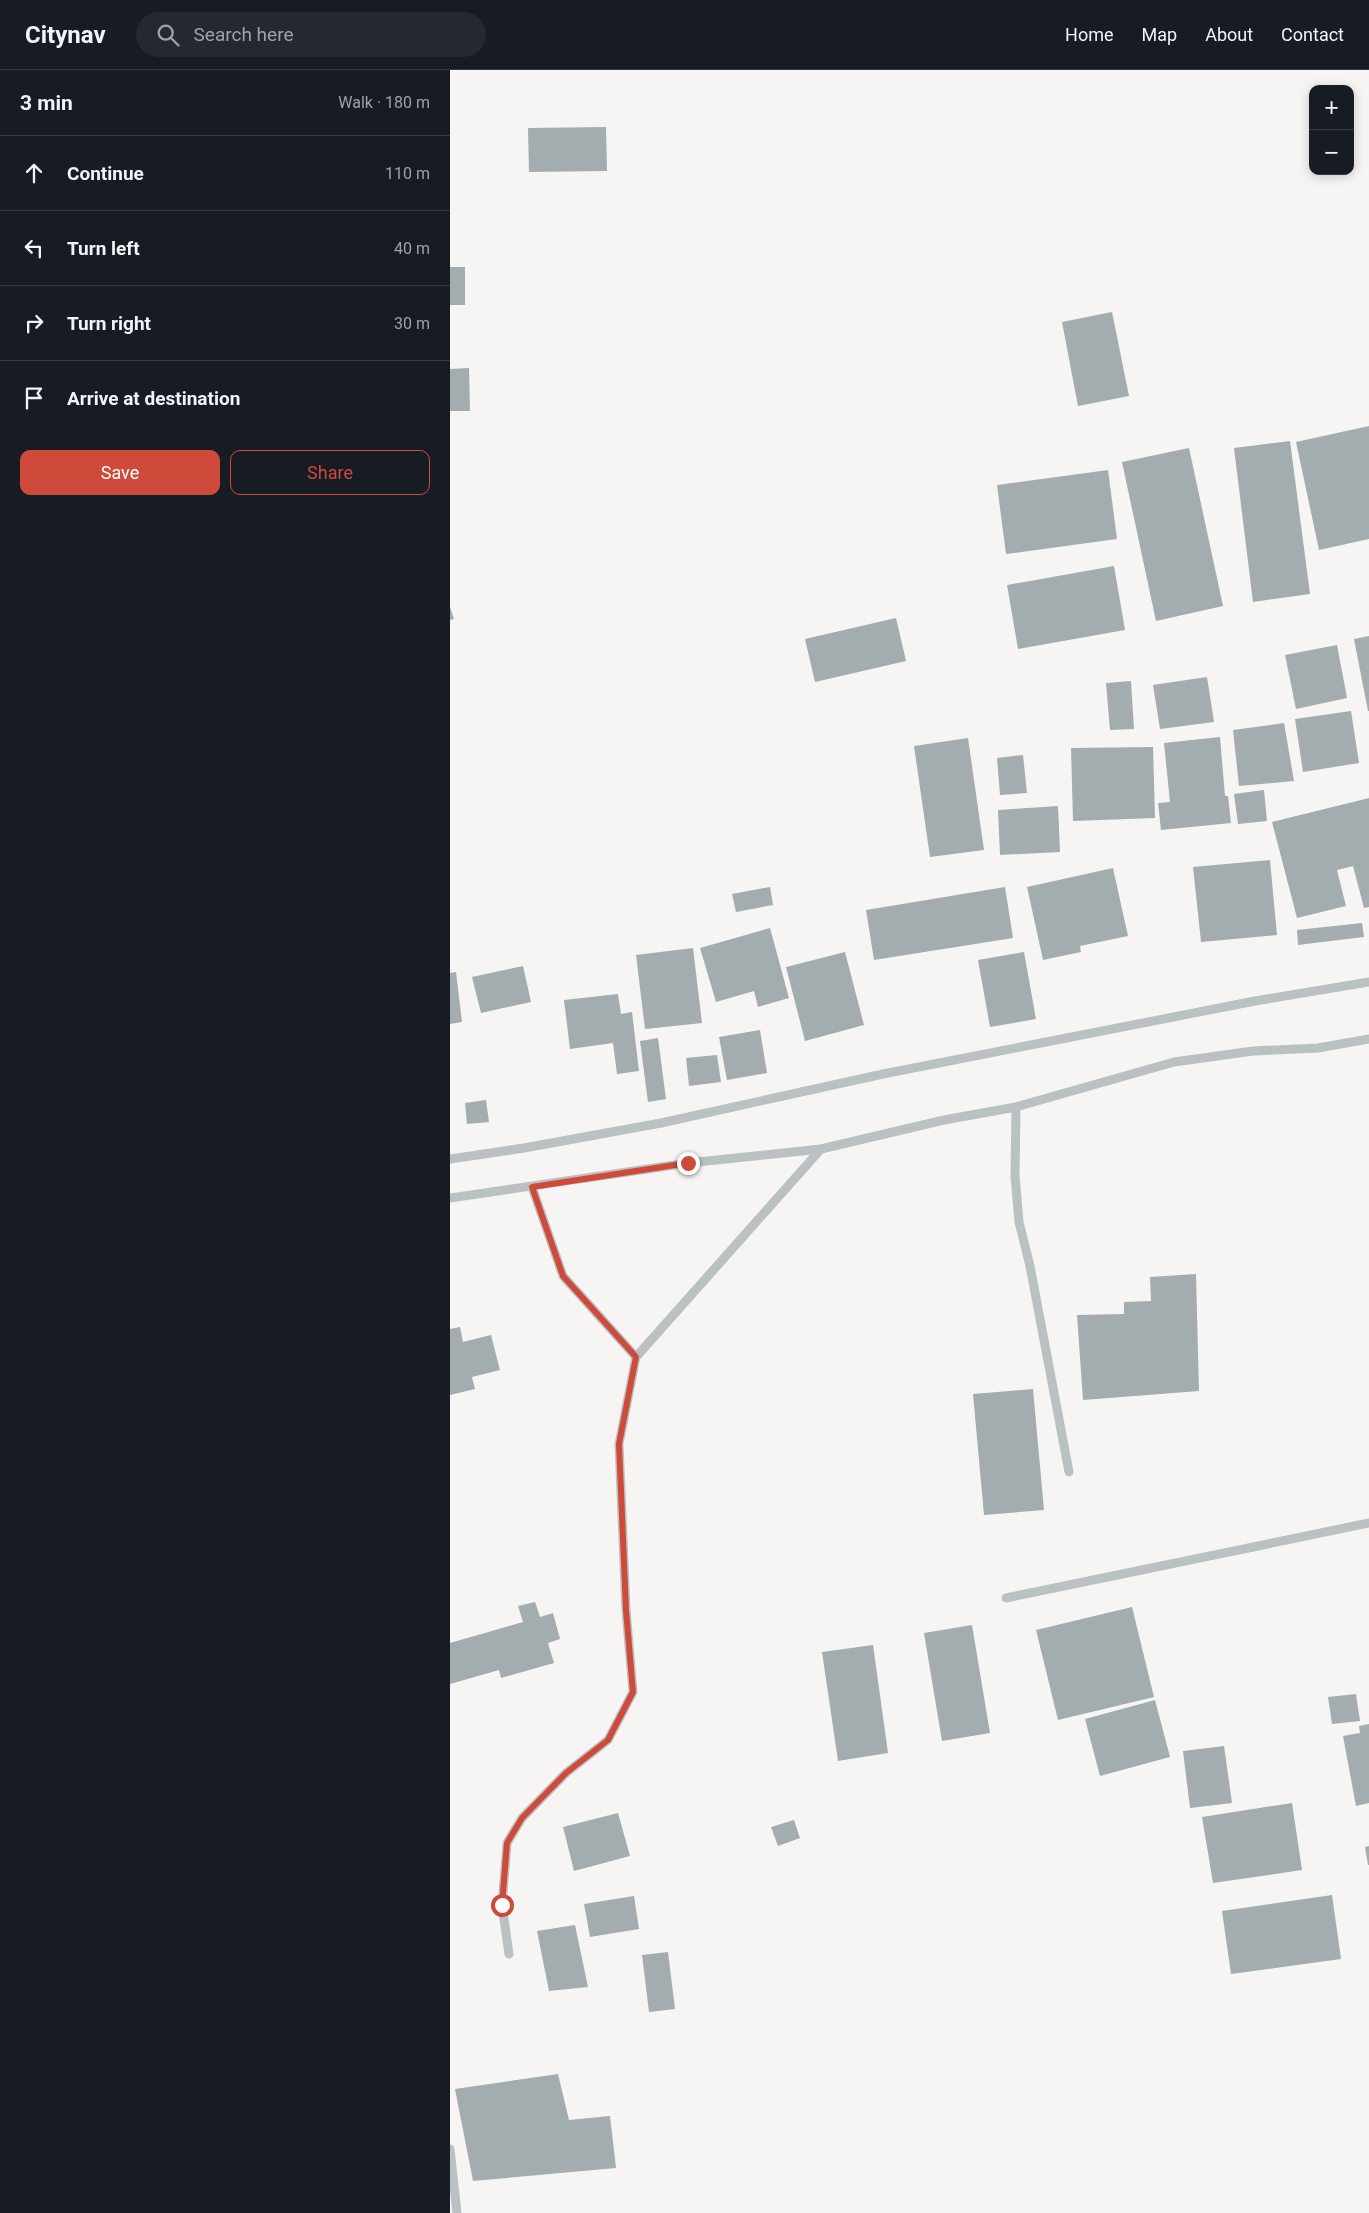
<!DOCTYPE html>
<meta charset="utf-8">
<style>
body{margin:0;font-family:Roboto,sans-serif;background:#242831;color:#f1f3f6}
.controls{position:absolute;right:15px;top:15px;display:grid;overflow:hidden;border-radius:10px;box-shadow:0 2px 12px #0003}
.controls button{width:45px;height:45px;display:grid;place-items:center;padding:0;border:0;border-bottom:1px solid #363941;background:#171b24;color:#f1f3f6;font:25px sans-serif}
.stop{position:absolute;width:15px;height:15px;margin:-11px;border:4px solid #ce4a3b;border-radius:50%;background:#fff}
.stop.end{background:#ce4a3b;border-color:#fff;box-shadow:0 1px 5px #0008}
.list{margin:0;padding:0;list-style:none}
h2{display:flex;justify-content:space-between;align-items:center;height:65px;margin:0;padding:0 20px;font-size:21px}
h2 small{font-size:16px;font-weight:400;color:#9ea1a6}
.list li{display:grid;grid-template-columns:32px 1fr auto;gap:15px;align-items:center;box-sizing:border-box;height:75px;padding:0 20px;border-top:1px solid #363941}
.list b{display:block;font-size:19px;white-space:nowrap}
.list em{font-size:16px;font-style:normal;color:#9ea1a6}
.actions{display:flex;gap:10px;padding:15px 20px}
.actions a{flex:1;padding:11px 0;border:1px solid #ce4a3b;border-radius:10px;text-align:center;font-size:18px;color:#ce4a3b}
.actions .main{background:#ce4a3b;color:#fff}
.icon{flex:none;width:28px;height:28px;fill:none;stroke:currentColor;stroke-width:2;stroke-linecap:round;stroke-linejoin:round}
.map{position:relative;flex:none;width:919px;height:2143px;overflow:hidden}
header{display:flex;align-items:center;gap:30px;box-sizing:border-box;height:70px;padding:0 25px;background:#171b24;border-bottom:1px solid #363941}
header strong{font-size:24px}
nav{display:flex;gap:28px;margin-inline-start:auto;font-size:18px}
.search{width:350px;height:45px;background:#242831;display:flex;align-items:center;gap:12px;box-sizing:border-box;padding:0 18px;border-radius:28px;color:#9ea1a6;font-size:19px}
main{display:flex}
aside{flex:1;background:#171b24}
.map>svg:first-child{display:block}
.building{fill:#a3acaf}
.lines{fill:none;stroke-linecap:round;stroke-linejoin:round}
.minor{stroke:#bbc0c2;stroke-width:9}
.route{stroke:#ce4a3b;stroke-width:6}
</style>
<header>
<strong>Citynav</strong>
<div class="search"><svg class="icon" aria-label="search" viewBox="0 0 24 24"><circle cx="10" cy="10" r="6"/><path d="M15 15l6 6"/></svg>Search here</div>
<nav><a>Home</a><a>Map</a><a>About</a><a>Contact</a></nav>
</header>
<main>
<aside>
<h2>3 min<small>Walk · 180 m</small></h2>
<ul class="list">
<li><svg class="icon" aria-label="ahead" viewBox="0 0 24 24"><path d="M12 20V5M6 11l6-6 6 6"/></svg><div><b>Continue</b></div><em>110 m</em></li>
<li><svg class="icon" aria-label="left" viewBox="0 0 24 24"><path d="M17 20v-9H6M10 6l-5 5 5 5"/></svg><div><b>Turn left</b></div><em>40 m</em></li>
<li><svg class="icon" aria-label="right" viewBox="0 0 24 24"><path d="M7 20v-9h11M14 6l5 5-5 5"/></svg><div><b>Turn right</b></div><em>30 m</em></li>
<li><svg class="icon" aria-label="arrive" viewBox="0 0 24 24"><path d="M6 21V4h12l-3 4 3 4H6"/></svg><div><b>Arrive at destination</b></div></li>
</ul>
<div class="actions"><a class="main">Save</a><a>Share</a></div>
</aside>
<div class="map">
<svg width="919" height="2143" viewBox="0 0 919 2143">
<rect width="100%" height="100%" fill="#f6f5f3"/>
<g class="building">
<path d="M156 57 157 101 79 102 78 58Z"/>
<rect x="0" y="197" width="15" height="38"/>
<path d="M662 242 679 326 628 336 612 252Z"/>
<path d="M19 298 20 341H0V299Z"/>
<path d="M919 356V469L869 480 846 372Z"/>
<path d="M840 371 860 524 803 532 784 378Z"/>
<path d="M739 378 773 536 706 551 672 392Z"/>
<path d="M658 400 667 469 556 484 547 415Z"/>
<path d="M664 496 675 560 568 579 557 515Z"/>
<path d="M0 537 4 549 0 550Z"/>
<path d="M446 548 456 591 365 612 355 569Z"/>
<path d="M919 566V641H918L904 569Z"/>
<path d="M887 575 897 628 846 639 835 585Z"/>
<path d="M757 607 764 652 710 659 703 615Z"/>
<path d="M681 611 684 659 660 660 656 613Z"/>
<path d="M901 641 909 693 853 702 845 649Z"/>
<path d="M834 653 844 711 789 716 783 660Z"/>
<path d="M770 667 775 726H778L781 753 711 760 708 733 720 732 714 673Z"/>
<path d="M518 668 534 780 480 787 464 676Z"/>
<path d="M703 677 705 748 623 751 621 678Z"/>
<path d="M573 685 577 723 550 725 547 688Z"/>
<path d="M814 720 817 751 788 754 784 724Z"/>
<path d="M919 728V837L914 838 903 796 887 800 896 836 847 848 822 752Z"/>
<path d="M608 736 610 782 550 785 548 740Z"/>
<path d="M820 790 827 865 751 872 743 797Z"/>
<path d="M663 798 678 866 630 876 631 882 593 890 577 817Z"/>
<path d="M320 817 323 835 286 842 282 824Z"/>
<path d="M555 817 563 868 424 890 416 840Z"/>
<path d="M912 853 914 867 848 875 847 860Z"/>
<path d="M320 858 339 928 308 937 304 921 266 932 250 878Z"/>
<path d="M243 878 252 953 195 959 186 885Z"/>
<path d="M395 882 414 955 355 971 336 897Z"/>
<path d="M574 882 586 949 540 957 528 890Z"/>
<path d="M73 896 81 932 31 943 22 907Z"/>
<path d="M6 902 12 952 0 954V903Z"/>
<path d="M168 924 171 944 182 942 189 1001 167 1004 163 973 120 979 114 930Z"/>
<path d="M310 960 317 1003 277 1010 269 967Z"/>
<path d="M208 968 216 1029 198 1032 190 971Z"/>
<path d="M267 985 271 1012 239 1016 236 988Z"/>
<path d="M36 1030 39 1052 17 1054 15 1033Z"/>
<path d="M746 1204 749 1321 633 1330 627 1245 674 1244V1232L701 1231 700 1207Z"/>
<path d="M10 1257 13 1272 41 1265 50 1300 22 1307 25 1319 0 1325V1259Z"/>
<path d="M583 1319 594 1440 534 1445 523 1324Z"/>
<path d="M85 1532 90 1547 103 1543 110 1569 98 1573 104 1593 51 1608 49 1600 0 1614V1573L73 1552 68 1536Z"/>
<path d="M682 1537 704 1627 608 1650 586 1560Z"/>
<path d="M522 1555 540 1663 492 1671 474 1563Z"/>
<path d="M423 1575 438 1683 388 1691 372 1582Z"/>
<path d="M906 1624 910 1651 882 1654 878 1627Z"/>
<path d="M705 1630 720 1687 650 1706 635 1649Z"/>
<path d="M919 1654V1733L906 1736 893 1666 910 1663 909 1656Z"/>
<path d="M774 1676 782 1733 740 1738 733 1681Z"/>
<path d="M842 1733 852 1800 763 1813 752 1747Z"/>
<path d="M168 1743 180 1786 124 1801 113 1757Z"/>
<path d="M344 1750 350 1768 328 1776 321 1757Z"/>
<path d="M919 1776V1795H918L915 1777Z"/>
<path d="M882 1825 891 1889 781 1904 772 1841Z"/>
<path d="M184 1826 189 1859 140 1867 134 1834Z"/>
<path d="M125 1855 138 1917 99 1921 87 1861Z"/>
<path d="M218 1882 225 1939 199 1942 192 1885Z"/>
<path d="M108 2004 119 2050 160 2046 166 2098 23 2111 5 2019Z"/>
</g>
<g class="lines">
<g class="minor">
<path d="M566 1037 565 1106 569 1152 580 1196 619 1402"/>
<path d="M0 1089 74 1078 211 1053 433 1004 805 931 919 912"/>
<path d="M82 1117 113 1206 186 1287"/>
<path d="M0 1128 238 1093 371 1079 494 1050 566 1037 724 992 803 981 868 978 919 969"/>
<path d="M556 1528 919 1453"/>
<path d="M59 1884 52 1835 57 1773 72 1748 116 1703 158 1670 183 1622 176 1540 169 1374 186 1287 371 1079"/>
<path d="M0 2079 7 2143"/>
</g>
</g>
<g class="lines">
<path class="route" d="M52 1835 57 1773 72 1748 116 1703 158 1670 183 1622 176 1540 169 1374 186 1287 113 1206 82 1117 238 1093"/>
</g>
</svg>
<div class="controls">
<button>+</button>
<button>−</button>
</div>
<div class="stop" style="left:52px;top:1835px"></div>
<div class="stop end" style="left:238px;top:1093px"></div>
</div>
</main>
